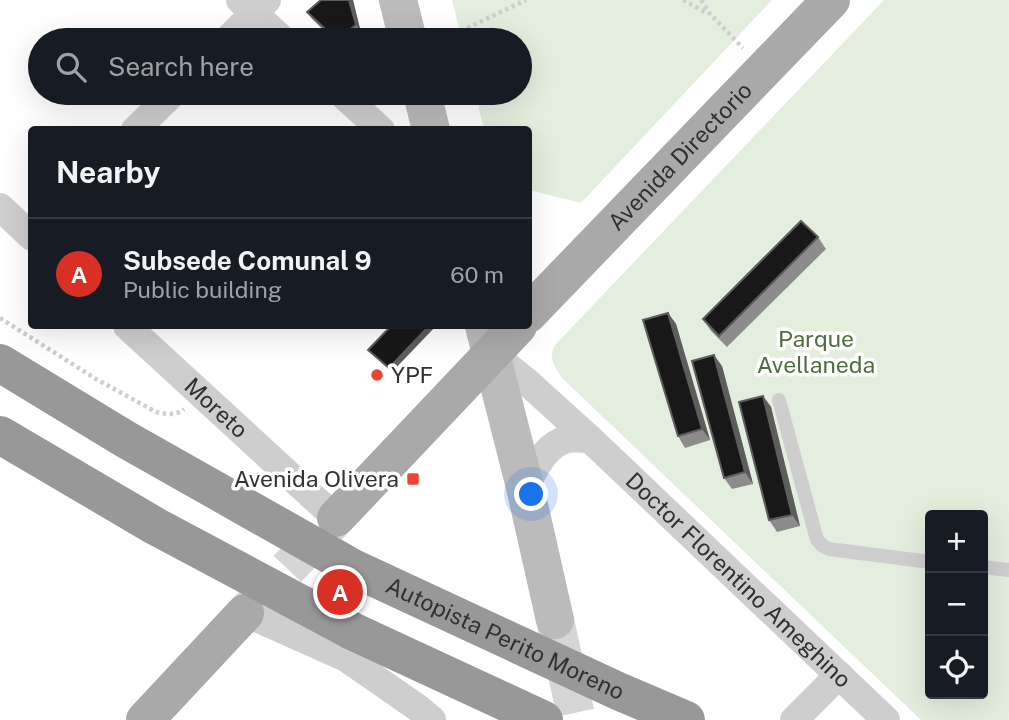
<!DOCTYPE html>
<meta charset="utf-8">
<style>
body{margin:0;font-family:"Public Sans",sans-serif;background:#242831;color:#f1f3f6}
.controls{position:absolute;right:21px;bottom:21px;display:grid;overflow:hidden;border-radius:7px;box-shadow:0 7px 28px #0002}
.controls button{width:63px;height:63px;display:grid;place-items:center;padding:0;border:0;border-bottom:2px solid #363941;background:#171b24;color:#f1f3f6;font:35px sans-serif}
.you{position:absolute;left:532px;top:495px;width:24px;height:24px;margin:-18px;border:5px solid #fff;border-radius:50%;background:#1a73e8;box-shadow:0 0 0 10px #1a73e833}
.badge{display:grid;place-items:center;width:46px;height:46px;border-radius:50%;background:#d93025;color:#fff;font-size:23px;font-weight:700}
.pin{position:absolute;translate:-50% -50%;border:4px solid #fff;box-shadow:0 2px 7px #0006}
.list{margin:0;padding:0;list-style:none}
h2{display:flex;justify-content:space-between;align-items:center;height:91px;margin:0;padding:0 28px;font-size:30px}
h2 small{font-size:23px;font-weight:400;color:#9ea1a6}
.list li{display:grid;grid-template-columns:46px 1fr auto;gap:21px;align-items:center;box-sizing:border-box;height:112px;padding:0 28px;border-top:2px solid #363941}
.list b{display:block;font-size:26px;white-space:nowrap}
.list p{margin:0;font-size:23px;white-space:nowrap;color:#9ea1a6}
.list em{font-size:23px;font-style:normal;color:#9ea1a6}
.icon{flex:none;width:38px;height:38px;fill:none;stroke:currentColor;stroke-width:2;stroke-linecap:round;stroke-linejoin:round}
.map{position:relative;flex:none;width:1009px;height:720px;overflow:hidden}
.search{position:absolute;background:#171b24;box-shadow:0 7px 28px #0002;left:28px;top:28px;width:504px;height:77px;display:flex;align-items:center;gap:18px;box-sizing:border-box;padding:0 24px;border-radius:38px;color:#9ea1a6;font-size:26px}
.panel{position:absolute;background:#171b24;box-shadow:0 7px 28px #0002;left:28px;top:126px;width:504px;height:203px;border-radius:7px}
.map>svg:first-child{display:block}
.green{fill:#e4eedf;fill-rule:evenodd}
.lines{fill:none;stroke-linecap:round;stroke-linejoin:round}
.secondary-tunnel{stroke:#d6d6d6;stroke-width:38;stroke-dasharray:38 19;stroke-linecap:butt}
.primary-tunnel{stroke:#d6d6d6;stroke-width:38;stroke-dasharray:38 19;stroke-linecap:butt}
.path{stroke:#cecece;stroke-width:4.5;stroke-dasharray:3.5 3.5;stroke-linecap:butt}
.service{stroke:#cecece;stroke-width:14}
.minor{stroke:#cecece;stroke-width:28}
.secondary{stroke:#bbb;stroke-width:38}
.primary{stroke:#a9a9a9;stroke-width:38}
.motorway{stroke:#989898;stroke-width:38}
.motorway-bridge{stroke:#989898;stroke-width:38}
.wall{fill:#8c8c8c}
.shaded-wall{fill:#5d5d5d}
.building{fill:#181818;stroke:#5d5d5d;stroke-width:2}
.poi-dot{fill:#ec4630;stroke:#fff;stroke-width:2.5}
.labels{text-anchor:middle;stroke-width:7;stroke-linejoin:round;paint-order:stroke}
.street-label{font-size:23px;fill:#313131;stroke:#fff}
.park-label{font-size:23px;fill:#4a6f3c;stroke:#fff}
.poi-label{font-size:23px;fill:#313131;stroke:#fff;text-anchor:start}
</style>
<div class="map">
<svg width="1009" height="720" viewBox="0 0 1009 720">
<rect width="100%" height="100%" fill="#fff"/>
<g class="green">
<path d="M452 0H772L581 203 529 190 528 130 484 129 475 93H520V40H462Z"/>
<path d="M884 0H1009V720H921L562 378C554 366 549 360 554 346ZM930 515H983V694H930Z"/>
</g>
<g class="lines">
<path class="secondary-tunnel" d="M555 620 577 720"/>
<path class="primary-tunnel" d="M248 610 334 520"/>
<g class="path">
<path d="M683 0 707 13"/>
<path d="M701 0 710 14 743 48"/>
<path d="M442 40 526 0"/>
<path d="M0 318 96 379 156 412C166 414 176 416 184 409"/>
</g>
<g class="service">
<path d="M779 400 817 540 823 546 829 549 930 562"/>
<path d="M983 567 1009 570"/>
</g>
<g class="minor">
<path d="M240 0 283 40"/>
<path d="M227 40 267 0"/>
<path d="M341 93 381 130"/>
<path d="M135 130 173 93"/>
<path d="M0 207 32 237"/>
<path id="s1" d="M127 326 336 518"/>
<path id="s2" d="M491 353 527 382 590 439 886 720"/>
<path d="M525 487C535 469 545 444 568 439 575 438 583 439 590 439"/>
<path d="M245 613 346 658 418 708 432 720"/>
<path d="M794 720 839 675"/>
</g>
<g class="secondary">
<path d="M398 0 408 40"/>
<path d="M422 93 431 130"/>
<path d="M484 326 525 487 555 620"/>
</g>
<g class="primary">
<path id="s3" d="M528 314 831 0"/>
<path d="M336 518 518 326"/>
<path d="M145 720 245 613"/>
</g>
<path class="motorway" d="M352 631 544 720"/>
<g class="motorway-bridge">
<path id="s4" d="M0 363 125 439 353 568 618 691 686 720"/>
<path d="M0 435 155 526 352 631"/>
</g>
</g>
<g class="wall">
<path d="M321 0H353L361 33 351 40H334L312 19 307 12Z"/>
<path d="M818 237 826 249 727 347 711 331 703 319Z"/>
<path d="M668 313 676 324 710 440 685 448 678 436Z"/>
<path d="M722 366 753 484 732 489 724 478Z"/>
<path d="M763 396 771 407 800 526 777 532 769 520Z"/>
</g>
<g class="shaded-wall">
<path d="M349 0H353L361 33 356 25Z"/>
<path d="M668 313 676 324 710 440 702 429Z"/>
<path d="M429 326H436L392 372 389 368Z"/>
<path d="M714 355 722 366 753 484 745 472Z"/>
<path d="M763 396 771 407 800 526 792 515Z"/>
</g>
<g class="building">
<path d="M321 0H349L356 25 336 39 307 12Z"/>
<path d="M801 221 818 237 719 336 703 319Z"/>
<path d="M668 313 702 429 678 436 643 320Z"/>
<path d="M391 326H429L389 368 368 350Z"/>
<path d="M714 355 745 472 724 478 692 361Z"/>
<path d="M763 396 792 515 769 520 739 402Z"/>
</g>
<g class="poi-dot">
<circle cx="377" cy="375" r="7"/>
<rect x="406" y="472" width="14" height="14" rx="3.5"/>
</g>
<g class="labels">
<g class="street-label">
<text dy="8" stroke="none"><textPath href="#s3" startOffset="219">Avenida Directorio</textPath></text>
<text dy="8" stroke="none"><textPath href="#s1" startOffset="121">Moreto</textPath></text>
<text dy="8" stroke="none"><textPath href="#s2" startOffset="336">Doctor Florentino Ameghino</textPath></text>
<text dy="8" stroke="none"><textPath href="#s4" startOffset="576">Autopista Perito Moreno</textPath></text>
</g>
<g class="park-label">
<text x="816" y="347">Parque<tspan x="816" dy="26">Avellaneda</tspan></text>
</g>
<g class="poi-label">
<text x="391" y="383">YPF</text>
<text x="399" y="487" text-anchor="end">Avenida Olivera</text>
</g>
</g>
</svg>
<div class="controls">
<button>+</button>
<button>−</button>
<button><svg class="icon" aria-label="locate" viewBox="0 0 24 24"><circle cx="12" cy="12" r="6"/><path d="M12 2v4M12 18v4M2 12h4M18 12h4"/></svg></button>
</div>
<div class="you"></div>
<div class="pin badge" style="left:340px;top:592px">A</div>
<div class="search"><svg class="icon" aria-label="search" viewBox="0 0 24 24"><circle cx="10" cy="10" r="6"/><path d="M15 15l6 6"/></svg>Search here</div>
<section class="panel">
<h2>Nearby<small></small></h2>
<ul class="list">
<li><span class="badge">A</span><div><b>Subsede Comunal 9</b><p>Public building</p></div><em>60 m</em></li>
</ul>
</section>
</div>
